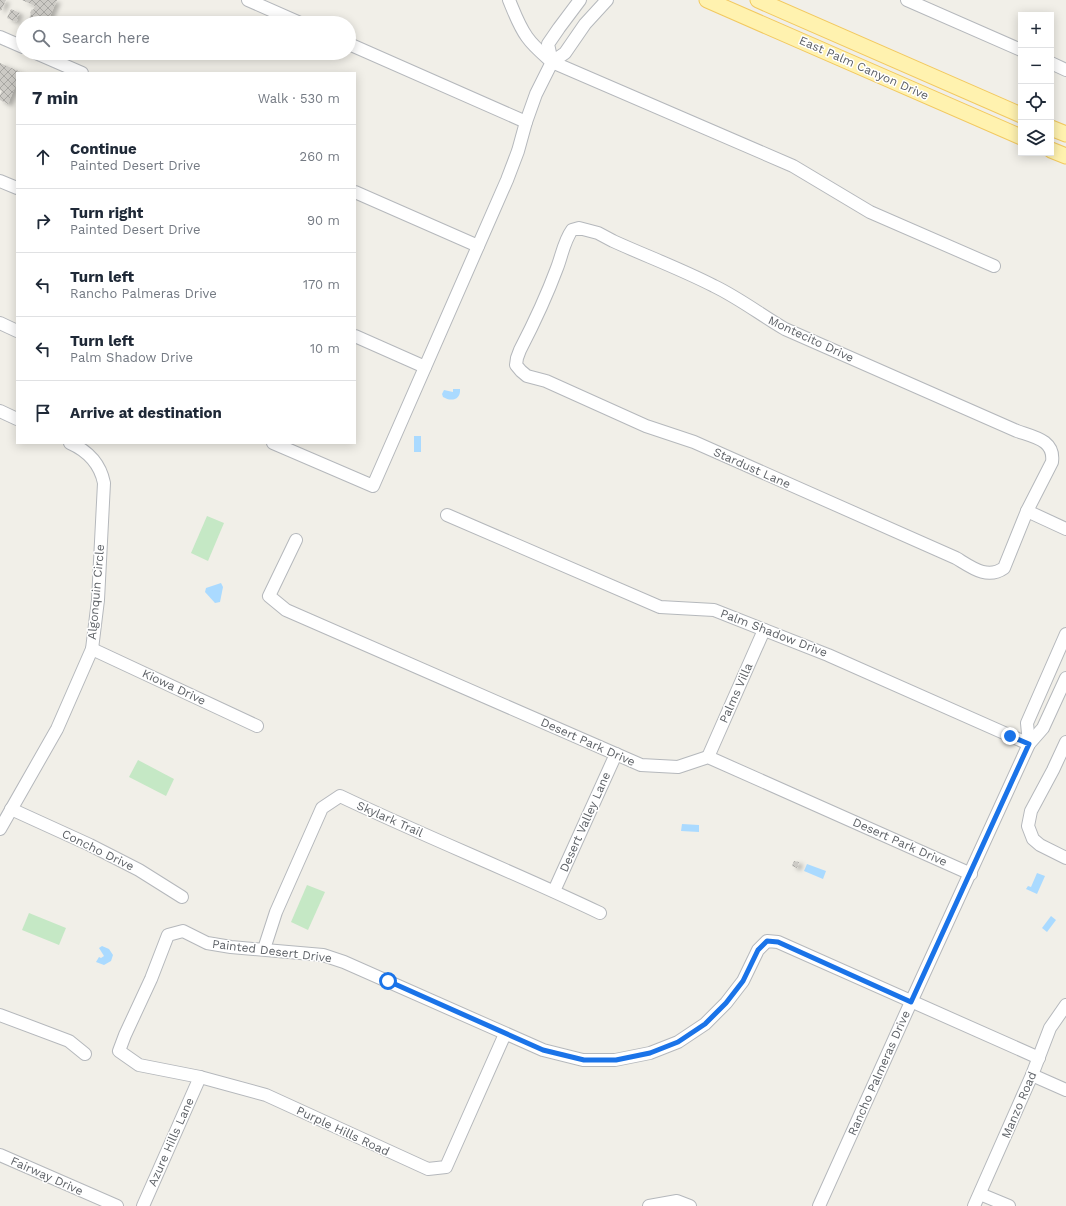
<!DOCTYPE html>
<meta charset="utf-8">
<style>
body{margin:0;font-family:"Work Sans",sans-serif;background:#f6f6f7;color:#1f2937}
.controls{position:absolute;right:12px;top:12px;display:grid;overflow:hidden;border-radius:0px;box-shadow:0 2px 10px #0003}
.controls button{width:36px;height:36px;display:grid;place-items:center;padding:0;border:0;border-bottom:1px solid #e0e1e3;background:#fff;color:#1f2937;font:20px sans-serif}
.stop{position:absolute;width:12px;height:12px;margin:-9px;border:3px solid #1a73e8;border-radius:50%;background:#fff}
.stop.end{background:#1a73e8;border-color:#fff;box-shadow:0 1px 4px #0008}
.list{margin:0;padding:0;list-style:none}
h2{display:flex;justify-content:space-between;align-items:center;height:52px;margin:0;padding:0 16px;font-size:17px}
h2 small{font-size:13px;font-weight:400;color:#747a83}
.list li{display:grid;grid-template-columns:26px 1fr auto;gap:12px;align-items:center;box-sizing:border-box;height:64px;padding:0 16px;border-top:1px solid #e0e1e3}
.list b{display:block;font-size:15px;white-space:nowrap}
.list p{margin:0;font-size:13px;white-space:nowrap;color:#747a83}
.list em{font-size:13px;font-style:normal;color:#747a83}
.icon{flex:none;width:22px;height:22px;fill:none;stroke:currentColor;stroke-width:2;stroke-linecap:round;stroke-linejoin:round}
.map{position:relative;flex:none;width:1066px;height:1206px;overflow:hidden}
.search{position:absolute;background:#fff;box-shadow:0 2px 10px #0003;left:16px;top:16px;width:340px;height:44px;display:flex;align-items:center;gap:10px;box-sizing:border-box;padding:0 14px;border-radius:22px;color:#747a83;font-size:15px}
.panel{position:absolute;background:#fff;box-shadow:0 2px 10px #0003;left:16px;top:72px;width:340px;height:372px;border-radius:0px}
.map>svg:first-child{display:block}
.pitch{fill:#c5e8c5}
.water{fill:#aadaff}
.building{fill:url(#building-cross-hatch);filter:url(#shadow)}
.lines{fill:none;stroke-linecap:round;stroke-linejoin:round}
.minor-casing{stroke:#b5b8bc;stroke-width:14}
.major-casing{stroke:#f2c960;stroke-width:17}
.minor{stroke:#fff;stroke-width:12}
.major{stroke:#fff2af;stroke-width:15}
.route{stroke:#1a73e8;stroke-width:5}
.labels{text-anchor:middle;stroke-width:3;stroke-linejoin:round;paint-order:stroke}
.street-label{font-size:12px;fill:#5f6368;stroke:#fff}
</style>
<div class="map">
<svg width="1066" height="1206" viewBox="0 0 1066 1206">
<defs>
<pattern id="building-cross-hatch" width="8" height="8" patternUnits="userSpaceOnUse"><rect width="8" height="8" fill="#cccac5"/><path d="M0 0l8 8M0 8l8-8" fill="none" stroke="#a9a8a4"/></pattern>
<filter id="shadow"><feDropShadow dx="4" dy="2.5" stdDeviation="2" flood-color="#0004"/></filter>
</defs>
<rect width="100%" height="100%" fill="#f1efe8"/>
<g class="pitch">
<path d="M207 516 224 523 208 561 191 553Z"/>
<path d="M138 760 174 779 166 796 129 777Z"/>
<path d="M307 885 325 892 308 930 291 922Z"/>
<path d="M29 913 66 928 59 945 22 930Z"/>
</g>
<g class="water">
<path d="M453 389H460C461 400 451 402 443 397L442 394 444 390 453 392Z"/>
<rect x="414" y="436" width="7" height="16"/>
<path d="M221 583 223 587 220 602 215 603 205 592 206 588Z"/>
<path d="M682 824 699 825V832L681 831Z"/>
<path d="M807 864 826 871 823 879 804 871Z"/>
<path d="M1037 873 1045 876 1037 894 1026 889 1028 886 1031 887Z"/>
<path d="M1051 916 1056 920 1047 932 1042 928Z"/>
<path d="M102 946 109 949 113 955 111 961 104 965 96 962 99 957 101 958 104 956 99 948Z"/>
</g>
<g class="building">
<path d="M0 0H6L1 11 0 10Z"/>
<path d="M22 0H57L47 23H27L31 14 30 13 32 9 33 10 35 6Z"/>
<path d="M11 9 20 13 16 19H18L16 22 7 18Z"/>
<path d="M0 63 23 73H17V82L8 104 0 100V95L2 91 0 90Z"/>
<path d="M794 861 799 862 797 868 792 866Z"/>
</g>
<g class="lines">
<defs>
<g id="minor">
<path d="M248 0 300 23"/>
<path d="M509 0C514 12 519 26 527 37 534 47 543 54 552 62L793 166 870 212 994 266"/>
<path d="M907 0 1021 50"/>
<path d="M0 37 23 47"/>
<path d="M349 44 526 122"/>
<path d="M36 53 82 73"/>
<path d="M552 62 548 44 559 28 580 0"/>
<path d="M1051 63 1066 70"/>
<path d="M0 181 17 188"/>
<path d="M355 192 478 246"/>
<path d="M579 228 598 233 613 241C646 256 681 269 714 286 739 298 761 315 785 329L1017 431C1034 437 1055 440 1052 462L1027 511 1004 568C987 580 971 567 956 558L694 442 646 426 546 381 527 376 521 371 516 365 517 358 520 350C534 323 547 295 557 268 562 255 564 241 572 230Z"/>
<path d="M0 323 17 331"/>
<path d="M355 336 425 367"/>
<path d="M0 411 17 419"/>
<path d="M273 443 373 486 507 180 518 151 526 122 536 94 552 62 565 53 585 24 607 0"/>
<path d="M1027 511 1066 529"/>
<path d="M447 515 660 607 714 610 828 655 1029 744"/>
<path d="M296 540 269 596 286 610 641 765 678 767 708 757 971 874"/>
<path d="M92 649 257 726"/>
<path d="M1066 742 1053 770 1031 811 1028 826 1033 839 1040 845 1066 858"/>
<path d="M1029 744 1027 723 1066 634"/>
<path d="M708 757 764 630"/>
<path d="M11 809 90 845 139 870 182 897"/>
<path d="M0 829 57 729 92 649 98 600 104 483C100 463 88 451 70 443"/>
<path d="M554 891 616 754"/>
<path d="M264 949 276 912 322 808 340 796C426 837 514 872 600 913"/>
<path d="M0 1015 69 1041 85 1054"/>
<path d="M505 1034 446 1167 428 1169 266 1095 200 1077 139 1065 119 1051 125 1035 151 979 168 935 183 931 207 943 231 947 323 955 344 962 543 1050 583 1060H615L650 1053 678 1042 705 1024 726 1003 743 981 758 950 767 941 778 942 1039 1058"/>
<path d="M1032 1075 1066 1090"/>
<path d="M0 1155 117 1206"/>
<path d="M980 1194 1009 1206"/>
<path d="M143 1206 200 1077"/>
<path d="M649 1206 677 1201 690 1206"/>
<path d="M819 1206 911 1002 1029 744 1043 728 1066 678"/>
<path d="M974 1206 1032 1075 1050 1028 1066 1005"/>
</g>
<g id="major">
<path d="M707 0 1021 137"/>
<path d="M758 0 1021 115"/>
<path d="M1051 128 1066 134"/>
<path d="M1051 150 1066 156"/>
</g>
</defs>
<use href="#minor" class="minor-casing"/>
<use href="#major" class="major-casing"/>
<use href="#minor" class="minor"/>
<use href="#major" class="major"/>
</g>
<g class="lines">
<path class="route" d="M388 981 543 1050 584 1060H616L650 1053 678 1042 705 1024 726 1003 743 981 758 950 767 941 778 942 911 1002 1029 744 1010 736"/>
</g>
<g class="labels">
<g class="street-label">
<text transform="translate(864 68) rotate(24)" y="4">East Palm Canyon Drive</text>
<text transform="translate(811 339) rotate(25)" y="4">Montecito Drive</text>
<text transform="translate(752 468) rotate(24)" y="4">Stardust Lane</text>
<text transform="translate(96 592) rotate(-85)" y="4">Algonquin Circle</text>
<text transform="translate(774 633) rotate(21)" y="4">Palm Shadow Drive</text>
<text transform="translate(174 687) rotate(25)" y="4">Kiowa Drive</text>
<text transform="translate(736 693) rotate(-66)" y="4">Palms Villa</text>
<text transform="translate(588 742) rotate(24)" y="4">Desert Park Drive</text>
<text transform="translate(390 819) rotate(24)" y="4">Skylark Trail</text>
<text transform="translate(585 822) rotate(-66)" y="4">Desert Valley Lane</text>
<text transform="translate(900 842) rotate(24)" y="4">Desert Park Drive</text>
<text transform="translate(98 850) rotate(26)" y="4">Concho Drive</text>
<text transform="translate(272 951) rotate(7)" y="4">Painted Desert Drive</text>
<text transform="translate(879 1073) rotate(-66)" y="4">Rancho Palmeras Drive</text>
<text transform="translate(1019 1105) rotate(-67)" y="4">Manzo Road</text>
<text transform="translate(343 1131) rotate(25)" y="4">Purple Hills Road</text>
<text transform="translate(171 1142) rotate(-66)" y="4">Azure Hills Lane</text>
<text transform="translate(47 1176) rotate(24)" y="4">Fairway Drive</text>
</g>
</g>
</svg>
<div class="controls">
<button>+</button>
<button>−</button>
<button><svg class="icon" aria-label="locate" viewBox="0 0 24 24"><circle cx="12" cy="12" r="6"/><path d="M12 2v4M12 18v4M2 12h4M18 12h4"/></svg></button>
<button><svg class="icon" aria-label="layers" viewBox="0 0 24 24"><path d="M12 4l9 5-9 5-9-5zM3 14l9 5 9-5"/></svg></button>
</div>
<div class="stop" style="left:388px;top:981px"></div>
<div class="stop end" style="left:1010px;top:736px"></div>
<div class="search"><svg class="icon" aria-label="search" viewBox="0 0 24 24"><circle cx="10" cy="10" r="6"/><path d="M15 15l6 6"/></svg>Search here</div>
<section class="panel">
<h2>7 min<small>Walk · 530 m</small></h2>
<ul class="list">
<li><svg class="icon" aria-label="ahead" viewBox="0 0 24 24"><path d="M12 20V5M6 11l6-6 6 6"/></svg><div><b>Continue</b><p>Painted Desert Drive</p></div><em>260 m</em></li>
<li><svg class="icon" aria-label="right" viewBox="0 0 24 24"><path d="M7 20v-9h11M14 6l5 5-5 5"/></svg><div><b>Turn right</b><p>Painted Desert Drive</p></div><em>90 m</em></li>
<li><svg class="icon" aria-label="left" viewBox="0 0 24 24"><path d="M17 20v-9H6M10 6l-5 5 5 5"/></svg><div><b>Turn left</b><p>Rancho Palmeras Drive</p></div><em>170 m</em></li>
<li><svg class="icon" aria-label="left" viewBox="0 0 24 24"><path d="M17 20v-9H6M10 6l-5 5 5 5"/></svg><div><b>Turn left</b><p>Palm Shadow Drive</p></div><em>10 m</em></li>
<li><svg class="icon" aria-label="arrive" viewBox="0 0 24 24"><path d="M6 21V4h12l-3 4 3 4H6"/></svg><div><b>Arrive at destination</b></div></li>
</ul>
</section>
</div>
